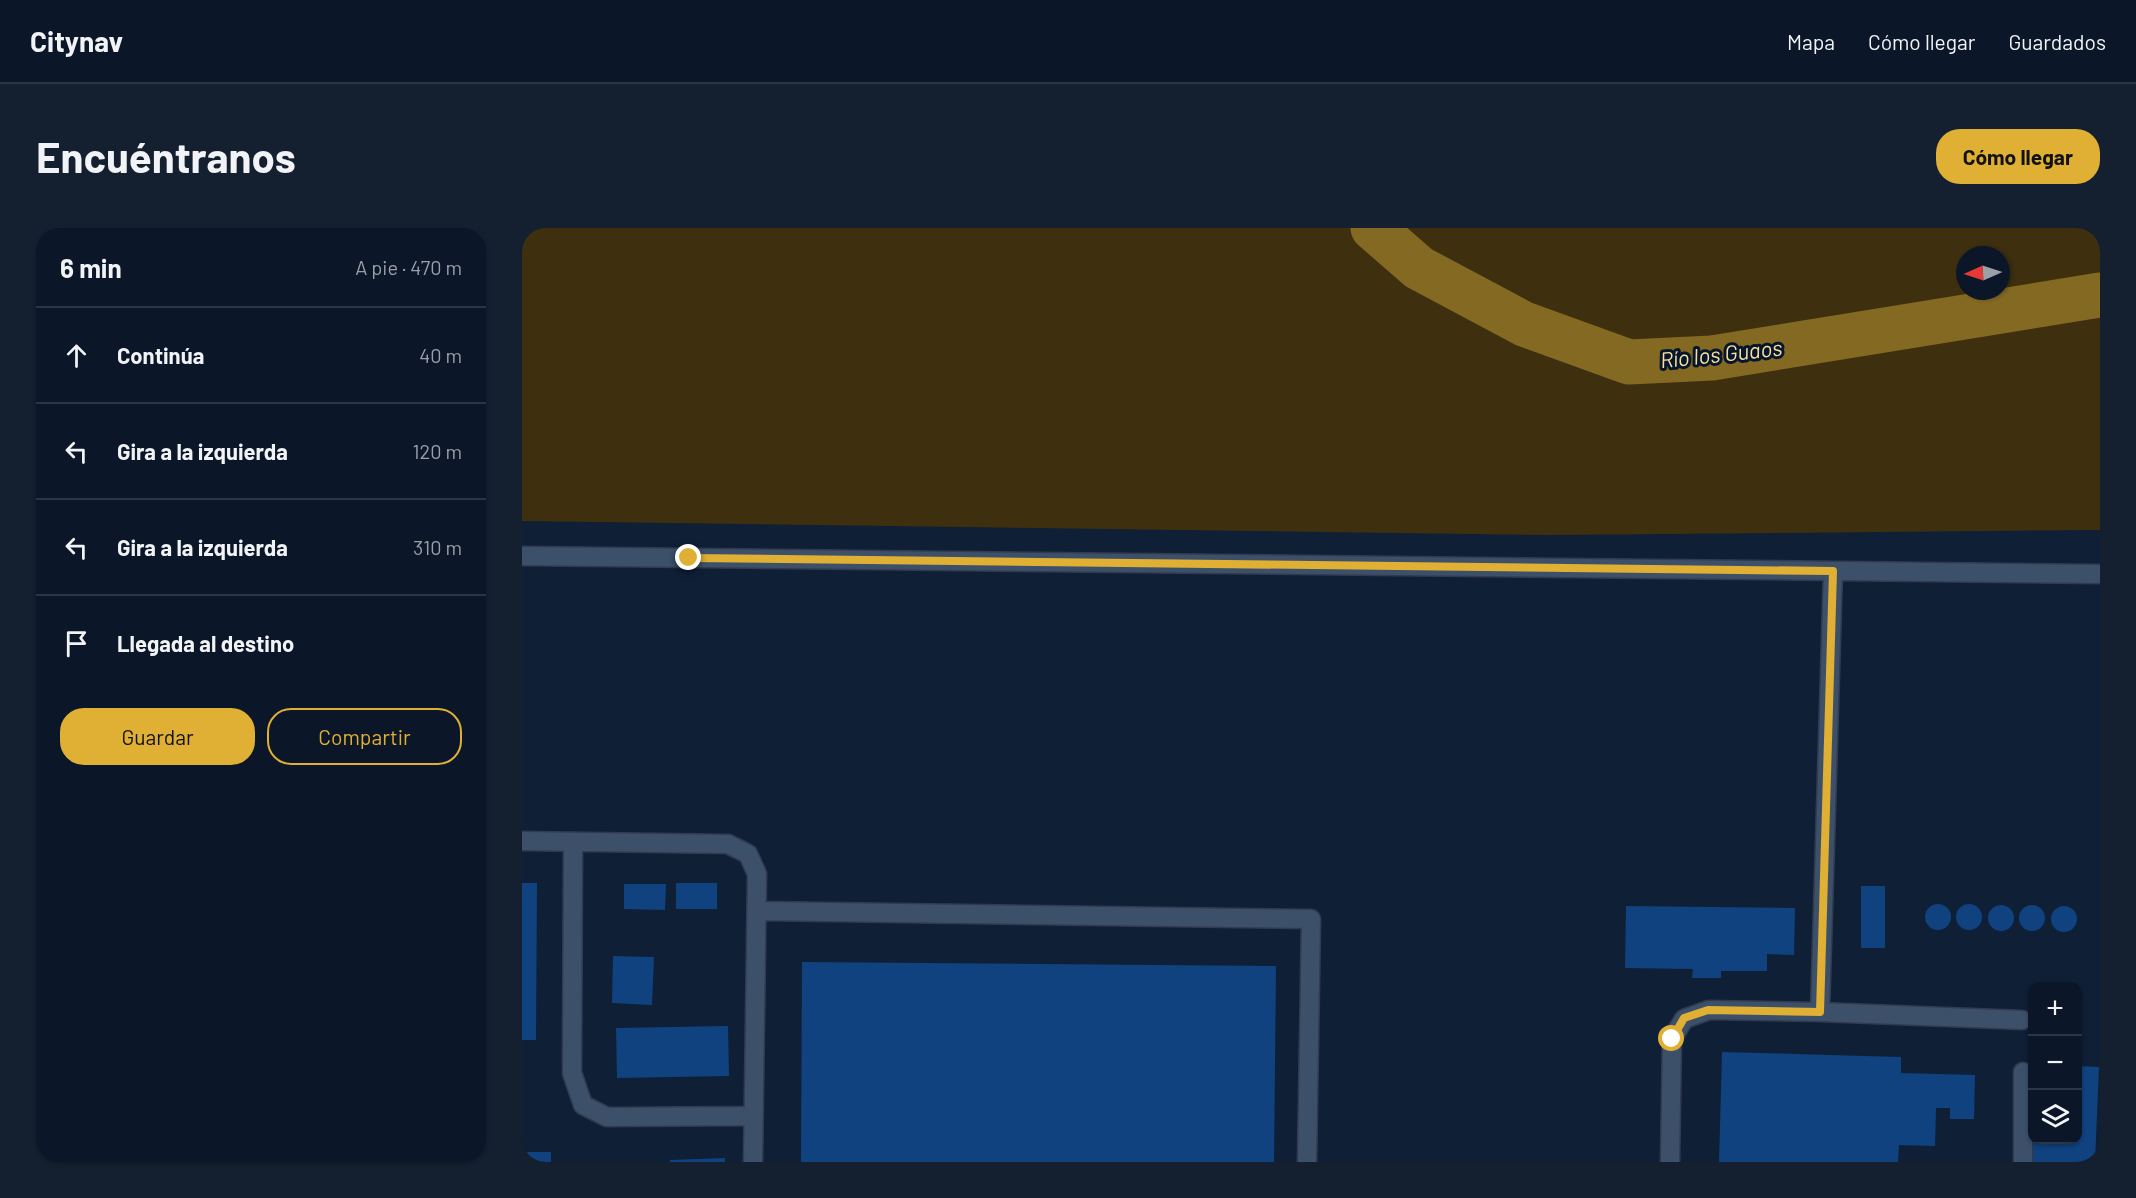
<!DOCTYPE html>
<html lang="es">
<meta charset="utf-8">
<style>
:root{--surface:#0b1728;--page:#142030;--text:#f1f3f6;--muted:#9a9fa8;--line:#2b3645;--accent:#dfb034}
body{margin:0;font-family:Barlow,sans-serif;background:var(--page);color:var(--text)}
.controls{position:absolute;right:18px;bottom:18px;display:grid;overflow:hidden;border-radius:12px;box-shadow:0 2px 4px #0004}
.controls button{width:54px;height:54px;display:grid;place-items:center;padding:0;border:0;border-bottom:2px solid var(--line);background:var(--surface);color:var(--text);font:30px sans-serif}
.compass{position:absolute;left:1434px;top:18px;width:54px;height:54px;border-radius:50%;background:var(--surface);box-shadow:0 2px 4px #0004;rotate:267deg}
.stop{position:absolute;width:18px;height:18px;margin:-14px;border:4px solid #dfb034;border-radius:50%;background:#fff}
.stop.end{background:#dfb034;border-color:#fff;box-shadow:0 2px 6px #0008}
.list{margin:0;padding:0;list-style:none}
h2{display:flex;justify-content:space-between;align-items:center;height:78px;margin:0;padding:0 24px;font-size:26px}
h2 small{font-size:20px;font-weight:400;color:var(--muted)}
.list li{display:grid;grid-template-columns:39px 1fr auto;gap:18px;align-items:center;box-sizing:border-box;height:96px;padding:0 24px;border-top:2px solid var(--line)}
.list b{display:block;font-size:22px;white-space:nowrap}
.list em{font-size:20px;font-style:normal;color:var(--muted)}
.actions{display:flex;gap:12px;padding:18px 24px}
.actions a{flex:1;padding:14px 0;border:2px solid var(--accent);border-radius:24px;text-align:center;font-size:21px;color:var(--accent)}
.actions .main{background:var(--accent);color:#111}
.icon{flex:none;width:33px;height:33px;fill:none;stroke:currentColor;stroke-width:2;stroke-linecap:round;stroke-linejoin:round}
.map{position:relative;flex:none;width:1578px;height:934px;overflow:hidden;border-radius:24px}
header{display:flex;align-items:center;gap:36px;box-sizing:border-box;height:84px;padding:0 30px;background:var(--surface);border-bottom:2px solid var(--line)}
header strong{font-size:28px}
nav{display:flex;gap:33px;margin-inline-start:auto;font-size:21px}
.intro{display:flex;align-items:center;justify-content:space-between;box-sizing:border-box;height:144px;padding:0 36px}
h1{margin:0;font-size:42px}
.button{padding:15px 27px;border-radius:24px;background:var(--accent);color:#111;font-size:21px;font-weight:700}
main{display:flex;gap:36px;padding:0 36px}
aside{flex:1;background:var(--surface);border-radius:24px;box-shadow:0 2px 4px #0004}
.map>svg:first-child{display:block}
.green{fill:#3e300f;fill-rule:evenodd}
.lines{fill:none;stroke-linecap:round;stroke-linejoin:round}
.river{stroke:#846923;stroke-width:45}
.building{fill:#10427f}
.minor-casing{stroke:#313a4e;stroke-width:21}
.minor{stroke:#3d506a;stroke-width:18}
.route{stroke:#dfb034;stroke-width:8}
.labels{text-anchor:middle;dominant-baseline:central;stroke-width:6;stroke-linejoin:round;paint-order:stroke}
.water-label{font-size:22px;font-style:italic;fill:#fcdf9e;stroke:#06162c}
</style>
<header>
<strong>Citynav</strong>
<nav><a>Mapa</a><a>Cómo llegar</a><a>Guardados</a></nav>
</header>
<div class="intro"><h1>Encuéntranos</h1><a class="button">Cómo llegar</a></div>
<main>
<aside>
<h2>6 min<small>A pie · 470 m</small></h2>
<ul class="list">
<li><svg class="icon" aria-label="ahead" viewBox="0 0 24 24"><path d="M12 20V5M6 11l6-6 6 6"/></svg><div><b>Continúa</b></div><em>40 m</em></li>
<li><svg class="icon" aria-label="left" viewBox="0 0 24 24"><path d="M17 20v-9H6M10 6l-5 5 5 5"/></svg><div><b>Gira a la izquierda</b></div><em>120 m</em></li>
<li><svg class="icon" aria-label="left" viewBox="0 0 24 24"><path d="M17 20v-9H6M10 6l-5 5 5 5"/></svg><div><b>Gira a la izquierda</b></div><em>310 m</em></li>
<li><svg class="icon" aria-label="arrive" viewBox="0 0 24 24"><path d="M6 21V4h12l-3 4 3 4H6"/></svg><div><b>Llegada al destino</b></div></li>
</ul>
<div class="actions"><a class="main">Guardar</a><a>Compartir</a></div>
</aside>
<div class="map">
<svg width="1578" height="934" viewBox="0 0 1578 934">
<rect width="100%" height="100%" fill="#0f1f36"/>
<path class="green" d="M0 0H1578V302L1028 307 0 293ZM1443 27H1479V63H1443Z"/>
<g class="lines">
<path class="river" d="M851 0 897 40 1002 96 1107 134 1190 130 1578 67"/>
</g>
<path class="building" d="M0 655H15L14 812H0Z
M154 655H195V681H154Z
M102 656H144L143 682 102 681Z
M1339 658H1363V720H1339Z
M1434 689a13 13 0 1 1 26 0a13 13 0 1 1-26 0Z
M1403 689a13 13 0 1 1 26 0a13 13 0 1 1-26 0Z
M1466 690a13 13 0 1 1 26 0a13 13 0 1 1-26 0Z
M1497 690a13 13 0 1 1 26 0a13 13 0 1 1-26 0Z
M1529 691a13 13 0 1 1 26 0a13 13 0 1 1-26 0Z
M1104 678 1273 680 1272 727 1245 726V743H1199V750H1170L1171 741 1103 740Z
M91 728 132 729 130 777 90 775Z
M280 734 754 738 752 934H279Z
M206 798 207 848 95 850 94 800Z
M1200 824 1379 829V845L1453 847 1452 891H1428V880H1414L1413 918 1377 917 1376 934H1197Z
M1556 838 1577 839 1573 934H1507L1509 905H1510V912H1556Z
M0 924H29V934H0Z
M203 930V934H148V932Z"/>
<g class="lines">
<g class="minor-casing">
<path id="minor" d="M0 328 1578 346
M0 613 206 616 226 626 235 646 231 934
M51 614 50 845 61 877 85 889 231 888
M235 683 789 691 785 934
M1298 784 1500 792
M1148 934 1150 811 1162 791 1187 782 1298 784 1311 343
M1501 934V844"/>
</g>
<use href="#minor" class="minor"/>
</g>
<g class="lines">
<path class="route" d="M167 330 1311 343 1298 784 1186 782 1162 790 1150 811"/>
</g>
<g class="labels">
<g class="water-label">
<text transform="translate(1199 125) rotate(-6)">Río los Guaos</text>
</g>
</g>
</svg>
<div class="controls">
<button>+</button>
<button>−</button>
<button><svg class="icon" aria-label="layers" viewBox="0 0 24 24"><path d="M12 4l9 5-9 5-9-5zM3 14l9 5 9-5"/></svg></button>
</div>
<svg class="compass" viewBox="-18 -18 36 36"><path d="M0-13l5 13h-10z" fill="#e53935"/><path d="M0 13l5-13h-10z" fill="#9a9fa8"/></svg>
<div class="stop" style="left:1150px;top:811px"></div>
<div class="stop end" style="left:167px;top:330px"></div>
</div>
</main>
